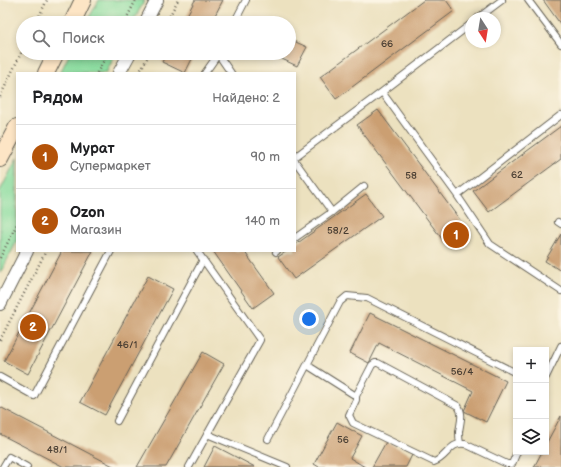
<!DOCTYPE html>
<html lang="ru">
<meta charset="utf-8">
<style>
:root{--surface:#fff;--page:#f6f6f6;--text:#202124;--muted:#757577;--line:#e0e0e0;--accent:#b45309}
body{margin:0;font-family:"Balsamiq Sans",sans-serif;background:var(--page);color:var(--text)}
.controls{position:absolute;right:12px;bottom:12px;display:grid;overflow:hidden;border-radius:0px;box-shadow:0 2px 6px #0003}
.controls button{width:36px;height:36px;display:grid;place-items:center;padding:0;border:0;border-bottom:1px solid var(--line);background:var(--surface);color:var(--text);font:20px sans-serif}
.compass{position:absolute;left:465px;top:12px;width:36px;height:36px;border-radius:50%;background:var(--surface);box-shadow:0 2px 6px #0003;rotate:168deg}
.you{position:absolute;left:309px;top:319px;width:14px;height:14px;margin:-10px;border:3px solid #fff;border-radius:50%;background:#1a73e8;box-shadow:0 0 0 6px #1a73e833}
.badge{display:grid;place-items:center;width:26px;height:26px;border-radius:50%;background:var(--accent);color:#fff;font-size:13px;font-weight:700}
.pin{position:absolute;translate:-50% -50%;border:2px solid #fff;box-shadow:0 1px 4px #0006}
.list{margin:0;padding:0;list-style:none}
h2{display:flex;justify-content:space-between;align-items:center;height:52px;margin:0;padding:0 16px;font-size:17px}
h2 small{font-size:13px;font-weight:400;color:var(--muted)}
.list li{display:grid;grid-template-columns:26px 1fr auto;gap:12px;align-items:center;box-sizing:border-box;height:64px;padding:0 16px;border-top:1px solid var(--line)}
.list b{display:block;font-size:15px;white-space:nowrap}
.list p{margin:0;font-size:13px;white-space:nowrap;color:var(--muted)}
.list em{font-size:13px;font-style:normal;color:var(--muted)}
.icon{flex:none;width:22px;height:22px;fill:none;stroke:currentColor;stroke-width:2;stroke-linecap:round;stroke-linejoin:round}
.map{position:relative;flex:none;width:561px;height:467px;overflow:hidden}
.search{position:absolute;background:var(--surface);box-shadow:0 2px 6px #0003;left:16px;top:16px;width:280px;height:44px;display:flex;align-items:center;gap:10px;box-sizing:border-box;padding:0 14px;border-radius:22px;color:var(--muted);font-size:15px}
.panel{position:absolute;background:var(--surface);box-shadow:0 2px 6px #0003;left:16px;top:72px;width:280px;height:180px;border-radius:0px}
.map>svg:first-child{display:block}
.green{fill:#88dc9e;stroke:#527c5d}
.building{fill:#cb9f72}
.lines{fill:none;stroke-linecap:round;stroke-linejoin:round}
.lane-casing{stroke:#656155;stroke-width:8}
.street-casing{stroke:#656155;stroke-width:14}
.secondary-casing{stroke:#656155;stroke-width:18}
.path{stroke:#656155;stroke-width:2.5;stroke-dasharray:1 3;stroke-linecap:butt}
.lane{stroke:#fff;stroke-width:6}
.street{stroke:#fff;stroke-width:12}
.secondary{stroke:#fde5c5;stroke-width:16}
.labels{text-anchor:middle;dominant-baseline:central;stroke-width:4;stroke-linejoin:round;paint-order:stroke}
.number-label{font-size:10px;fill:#483d32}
</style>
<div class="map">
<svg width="561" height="467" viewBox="0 0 561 467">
<rect width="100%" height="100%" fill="#fcf5e5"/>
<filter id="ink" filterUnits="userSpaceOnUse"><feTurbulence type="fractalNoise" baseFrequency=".025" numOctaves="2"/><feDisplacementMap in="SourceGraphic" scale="8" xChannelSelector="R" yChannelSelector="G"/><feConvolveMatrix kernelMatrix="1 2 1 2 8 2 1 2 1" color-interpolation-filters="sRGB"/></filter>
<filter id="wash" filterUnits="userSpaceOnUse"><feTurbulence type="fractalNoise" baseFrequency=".012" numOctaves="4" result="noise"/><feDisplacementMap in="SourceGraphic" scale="16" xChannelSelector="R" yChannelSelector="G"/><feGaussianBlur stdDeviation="0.9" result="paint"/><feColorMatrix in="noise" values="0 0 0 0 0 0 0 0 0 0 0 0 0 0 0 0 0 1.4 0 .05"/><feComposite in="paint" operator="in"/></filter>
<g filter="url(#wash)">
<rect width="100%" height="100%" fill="#ece1bf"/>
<path class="green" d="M99 0H145L132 23H86Z
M70 53H116L106 73H60Z
M17 158V241L0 274V191Z"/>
<g id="blocks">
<path class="building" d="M195 0H223L211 23H183Z
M424 0H446L454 11 336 99 320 77Z
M543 0H561V25Z
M289 39 307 47 297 66 269 53H289Z
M167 53H195L185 73 162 62Z
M378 110 466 228 445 243 357 125Z
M561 126V159L489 212 473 191Z
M366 194 382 216 294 279 278 257 287 251H295V245Z
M561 234V271L545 261Z
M62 251H93L28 374 4 361Z
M213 251H244L274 293 253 308Z
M148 276 173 289 105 415 80 402Z
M370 313 506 381 486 422 464 411 473 391 379 343 369 363 350 353Z
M203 352 224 364 166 467H137Z
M0 407 115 467H64L0 434Z
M561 416V467H534L542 452H546V444Z
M337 422 362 436 350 458 365 467H319L314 464Z
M386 442 412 455 406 467H372Z
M215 446 255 467H204Z"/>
</g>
</g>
<g filter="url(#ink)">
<use href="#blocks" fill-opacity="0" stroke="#656155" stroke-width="1"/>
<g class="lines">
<g class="lane-casing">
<path id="lane" d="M528 0 561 44
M478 18 502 0
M234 23 246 0
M471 24 382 92 457 195 561 115
M218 54 231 73
M205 73 219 53
M295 157 382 92
M295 161 332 212
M457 195 490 244 561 291
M558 222 561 224
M295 238 332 212 364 186
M276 252 277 251
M307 365 356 396V400L349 415 353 423 434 462C447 458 450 441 465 444L507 464H512L517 452
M0 377 34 396 111 251
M546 377 561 346
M356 396 372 365 375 363H378L458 406C464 414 460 423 459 432 459 436 459 439 460 443
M117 421 203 260
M207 434 287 467
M268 439 340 302 347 296 367 298 516 373
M3 467 9 457 27 467
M189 467 260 340 197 251"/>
</g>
<g class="street-casing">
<path id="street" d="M145 23 157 0
M119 73 130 53
M0 304 27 251"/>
</g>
<g class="secondary-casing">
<path id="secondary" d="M72 23 83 0
M46 73 56 53
M0 159 17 127"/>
</g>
<path class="path" d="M36 23 47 0
M124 23 136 0
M166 23 178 0
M97 73 108 53
M139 73 150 53
M0 97 23 49
M0 258 17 224
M0 340 46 251"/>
<use href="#lane" class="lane"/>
<use href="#street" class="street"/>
<use href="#secondary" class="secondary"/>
</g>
</g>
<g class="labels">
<g class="number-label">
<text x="387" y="44">66</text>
<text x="517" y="175">62</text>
<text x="411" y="176">58</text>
<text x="338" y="231">58/2</text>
<text x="127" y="345">46/1</text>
<text x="462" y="372">56/4</text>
<text x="343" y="440">56</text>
<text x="57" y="450">48/1</text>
</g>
</g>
</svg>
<div class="controls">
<button>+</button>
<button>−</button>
<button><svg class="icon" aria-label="layers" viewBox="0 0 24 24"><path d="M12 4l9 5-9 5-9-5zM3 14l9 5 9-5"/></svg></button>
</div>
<svg class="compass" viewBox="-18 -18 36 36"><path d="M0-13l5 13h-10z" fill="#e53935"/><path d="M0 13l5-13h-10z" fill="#757577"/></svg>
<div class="you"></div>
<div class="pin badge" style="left:456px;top:235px">1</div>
<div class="pin badge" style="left:33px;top:327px">2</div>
<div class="search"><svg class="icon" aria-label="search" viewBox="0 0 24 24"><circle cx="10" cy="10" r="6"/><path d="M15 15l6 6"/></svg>Поиск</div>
<section class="panel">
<h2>Рядом<small>Найдено: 2</small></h2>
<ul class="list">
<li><span class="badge">1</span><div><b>Мурат</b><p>Супермаркет</p></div><em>90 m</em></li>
<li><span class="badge">2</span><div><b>Ozon</b><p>Магазин</p></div><em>140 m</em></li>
</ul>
</section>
</div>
